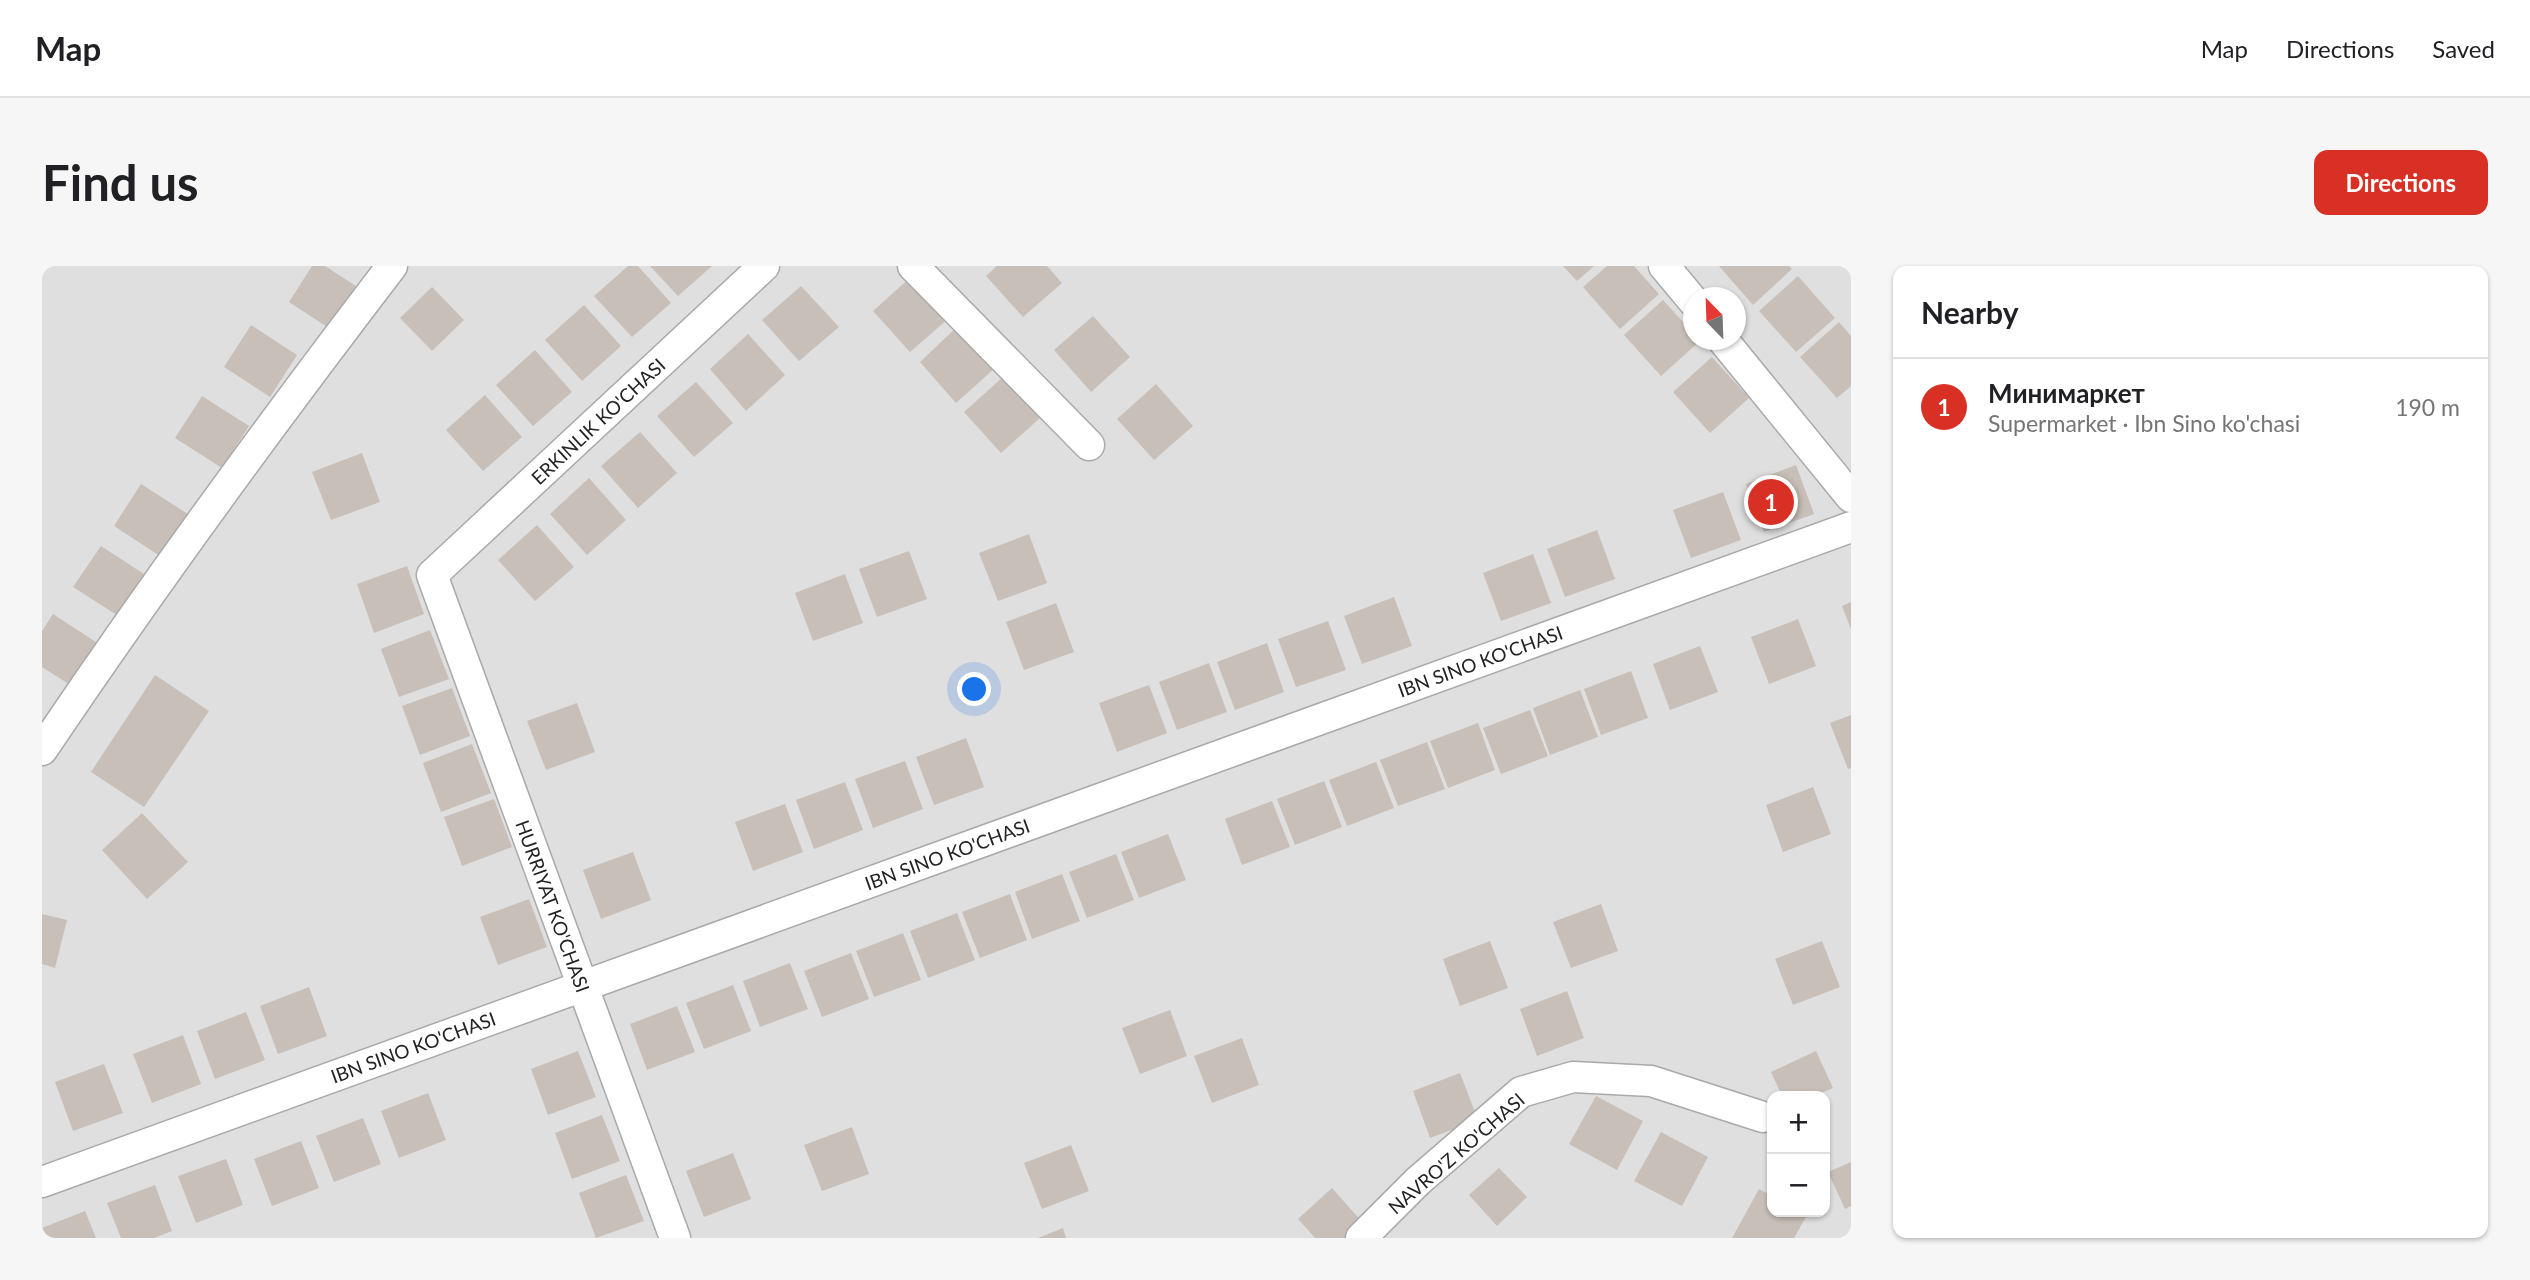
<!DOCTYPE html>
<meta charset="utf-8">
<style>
:root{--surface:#fff;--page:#f6f6f6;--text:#202124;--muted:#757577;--line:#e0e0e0;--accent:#d93025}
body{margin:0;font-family:Lato,sans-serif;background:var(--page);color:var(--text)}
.controls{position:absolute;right:21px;bottom:21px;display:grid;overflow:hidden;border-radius:14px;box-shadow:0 2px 5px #0004}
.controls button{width:63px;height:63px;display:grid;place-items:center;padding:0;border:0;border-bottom:2px solid var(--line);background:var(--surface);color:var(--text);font:35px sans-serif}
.compass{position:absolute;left:1641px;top:21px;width:63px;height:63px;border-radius:50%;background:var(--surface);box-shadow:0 2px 5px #0004;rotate:337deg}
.you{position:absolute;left:933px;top:424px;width:24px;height:24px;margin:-18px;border:5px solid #fff;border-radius:50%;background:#1a73e8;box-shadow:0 0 0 10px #1a73e833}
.badge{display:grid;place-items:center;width:46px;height:46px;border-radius:50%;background:var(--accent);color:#fff;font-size:23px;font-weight:700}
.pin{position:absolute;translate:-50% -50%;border:4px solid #fff;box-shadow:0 2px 7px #0006}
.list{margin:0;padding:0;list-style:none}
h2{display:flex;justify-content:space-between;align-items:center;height:91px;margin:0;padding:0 28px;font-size:30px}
h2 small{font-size:23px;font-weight:400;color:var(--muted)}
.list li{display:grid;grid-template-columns:46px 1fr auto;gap:21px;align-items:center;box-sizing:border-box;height:98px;padding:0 28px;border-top:2px solid var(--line)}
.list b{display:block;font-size:26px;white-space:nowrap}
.list p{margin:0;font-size:23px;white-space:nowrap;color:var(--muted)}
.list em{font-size:23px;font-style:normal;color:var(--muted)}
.map{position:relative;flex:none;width:1809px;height:972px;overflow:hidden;border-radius:14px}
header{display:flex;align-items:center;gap:42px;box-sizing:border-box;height:98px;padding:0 35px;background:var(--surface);border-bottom:2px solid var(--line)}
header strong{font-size:33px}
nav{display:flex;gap:38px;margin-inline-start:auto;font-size:24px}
.intro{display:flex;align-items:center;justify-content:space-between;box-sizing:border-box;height:168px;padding:0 42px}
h1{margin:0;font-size:49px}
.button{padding:18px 32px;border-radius:14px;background:var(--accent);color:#fff;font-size:24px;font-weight:700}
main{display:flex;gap:42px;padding:0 42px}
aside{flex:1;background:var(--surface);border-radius:14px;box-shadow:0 2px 5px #0004}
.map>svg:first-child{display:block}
.residential{fill:#e0dfdf;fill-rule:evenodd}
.building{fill:#c7bfb8}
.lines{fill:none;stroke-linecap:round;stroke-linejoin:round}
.minor-casing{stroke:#a9a9a9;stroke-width:33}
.minor{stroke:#fff;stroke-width:30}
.labels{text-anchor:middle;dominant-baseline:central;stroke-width:7;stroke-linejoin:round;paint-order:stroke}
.street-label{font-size:19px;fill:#222;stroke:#fff}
</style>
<header>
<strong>Map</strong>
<nav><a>Map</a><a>Directions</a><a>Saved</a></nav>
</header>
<div class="intro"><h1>Find us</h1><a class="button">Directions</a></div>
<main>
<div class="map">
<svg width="1809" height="972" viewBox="0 0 1809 972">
<rect width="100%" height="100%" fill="#f2efe9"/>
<path class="residential" d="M0 0H1809V972H0ZM1652 32H1694V74H1652ZM1730 830H1783V946H1730Z"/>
<path class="building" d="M270 0H283L320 24 293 66 247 36Z
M586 0H596L629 37 590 71 552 30Z
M608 0H670L636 30Z
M955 0H1005L1020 17 981 51 944 10Z
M1521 0H1552L1535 15Z
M1565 0H1592L1617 28 1578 63 1541 21Z
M1677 0H1747L1750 3 1711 39Z
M870 10 907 52 868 86 831 45Z
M1756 10 1793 52 1754 86 1717 45Z
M759 20 797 61 757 95 720 54Z
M390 21 422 54 390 85 358 52Z
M1621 34 1652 68V74L1658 75 1619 110 1582 69Z
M542 39 579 80 540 115 503 74Z
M1051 50 1088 91 1049 126 1012 84Z
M1797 56 1809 70V120L1795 132 1758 91Z
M209 59 255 89 228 131 182 101Z
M916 60 953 102 914 137 878 96Z
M706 68 743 109 704 145 668 103Z
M493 84 530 126 491 160 454 119Z
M1670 91 1707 132 1668 167 1631 126Z
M961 111 998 152 959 187 922 146Z
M654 116 691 157 652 191 615 150Z
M1114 118 1151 160 1112 194 1075 153Z
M443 129 480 171 441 205 404 164Z
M160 130 207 160 180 202 133 172Z
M598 166 635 207 596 242 559 200Z
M320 187 338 236 289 254 270 206Z
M1754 199 1772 248 1722 266 1704 218Z
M547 212 584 254 545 289 508 248Z
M99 218 146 248 118 290 72 260Z
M1681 226 1699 274 1649 292 1631 244Z
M495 259 532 301 493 335 456 294Z
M1555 264 1573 313 1523 331 1505 283Z
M987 268 1005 317 956 335 937 287Z
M59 280 105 310 78 351 31 321Z
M867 285 885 333 835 351 817 303Z
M1491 288 1509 337 1459 355 1441 307Z
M365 300 382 348 332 367 315 318Z
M803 308 821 357 771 375 753 327Z
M1352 331 1370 380 1320 398 1302 350Z
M1809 336V363L1800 340Z
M1014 337 1032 386 982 404 964 356Z
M11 348 57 378 30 420 0 401V365Z
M1756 353 1774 400 1727 418 1709 371Z
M1286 355 1304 404 1254 421 1236 373Z
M388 364 407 413 357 431 339 383Z
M1225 377 1242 426 1193 444 1175 396Z
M1658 380 1676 426 1628 444 1611 398Z
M1167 397 1185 446 1135 464 1117 416Z
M1589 405 1606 452 1559 469 1542 423Z
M113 409 167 445 102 541 49 506Z
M1107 419 1125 467 1075 486 1057 437Z
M410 422 428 470 378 489 360 440Z
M1538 424 1556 471 1508 489 1491 442Z
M535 437 553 486 504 504 485 455Z
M1488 444 1506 490 1459 508 1441 462Z
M1809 449V502L1806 503 1788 457Z
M1436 457 1453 504 1406 522 1388 475Z
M924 472 942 521 892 539 874 491Z
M1385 476 1403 523 1356 540 1338 494Z
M430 478 449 527 399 546 381 497Z
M863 495 881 543 831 562 813 513Z
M1334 496 1352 542 1305 560 1287 514Z
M1282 515 1300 561 1253 579 1235 533Z
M803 516 821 564 772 583 754 534Z
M1771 521 1789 568 1741 586 1724 539Z
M452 533 470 581 420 600 402 551Z
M1230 535 1248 581 1200 599 1183 553Z
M743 538 761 586 711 605 693 556Z
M100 547 146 596 105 633 60 584Z
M1126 568 1144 614 1097 632 1079 586Z
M591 586 609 634 559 653 541 604Z
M1074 588 1092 634 1045 652 1027 606Z
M1020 608 1038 655 990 673 973 626Z
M968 628 985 674 938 692 920 646Z
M487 633 505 681 456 699 438 651Z
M1559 638 1576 685 1529 702 1511 656Z
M915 647 933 694 886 712 868 665Z
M0 648 25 654 13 702 0 698Z
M861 667 879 714 832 731 814 685Z
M1448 675 1466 722 1418 740 1401 693Z
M1780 675 1798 721 1751 739 1733 693Z
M809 687 827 733 780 751 762 705Z
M748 697 766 743 718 761 701 715Z
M691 719 709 765 662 783 644 737Z
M267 721 285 770 236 788 218 740Z
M1525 725 1542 772 1495 790 1478 743Z
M635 740 653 786 605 804 588 758Z
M1128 744 1145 790 1098 808 1080 762Z
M204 746 223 794 173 813 155 765Z
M141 769 159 818 110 837 91 788Z
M1200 772 1217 819 1170 837 1152 790Z
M536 785 554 831 506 849 489 803Z
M1774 785 1791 822 1772 830H1740L1729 806Z
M62 798 81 847 31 865 13 816Z
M1418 807 1436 854 1388 872 1371 825Z
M386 827 404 874 357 892 339 845Z
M1554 830 1601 855 1575 904 1527 878Z
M560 849 578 895 530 913 513 867Z
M321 852 339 898 292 916 274 870Z
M810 861 827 908 780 925 762 879Z
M1619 866 1666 891 1640 940 1592 915Z
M259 875 277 922 230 940 212 893Z
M1029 879 1047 925 1000 943 982 897Z
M691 887 709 933 662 951 644 905Z
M184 893 201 939 154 957 136 910Z
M1809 896V940L1803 943 1786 906Z
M1457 902 1485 931 1455 960 1427 929Z
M584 909 602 955 554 972 537 927Z
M113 919 130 965 112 972H79L65 937Z
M1290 922 1321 957 1305 972H1273L1256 953Z
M1717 923 1730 930V946H1759L1765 949 1752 972H1690Z
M43 945 54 972H0V962Z
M1021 962 1024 972H996Z"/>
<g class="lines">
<g class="minor-casing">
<path id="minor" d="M871 0 1047 179
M1622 0 1652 36
M1681 74 1809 231
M0 484C111 319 229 158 350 0
M0 916 1809 261
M633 972 390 309 722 0
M1319 972 1376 915 1479 826 1531 811 1609 815 1721 851"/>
</g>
<use href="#minor" class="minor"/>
</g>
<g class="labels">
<g class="street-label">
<text transform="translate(556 155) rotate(-43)">ERKINLIK KO'CHASI</text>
<text transform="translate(1438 395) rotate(-20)">IBN SINO KO'CHASI</text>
<text transform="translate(905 588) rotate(-20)">IBN SINO KO'CHASI</text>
<text transform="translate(511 640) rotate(70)">HURRIYAT KO'CHASI</text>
<text transform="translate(371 781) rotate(-20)">IBN SINO KO'CHASI</text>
<text transform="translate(1414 887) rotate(-41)">NAVRO'Z KO'CHASI</text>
</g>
</g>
</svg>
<div class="controls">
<button>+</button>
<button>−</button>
</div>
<svg class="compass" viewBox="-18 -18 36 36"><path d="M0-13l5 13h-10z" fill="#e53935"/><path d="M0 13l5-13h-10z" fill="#757577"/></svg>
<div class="you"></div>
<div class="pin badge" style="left:1729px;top:236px">1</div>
</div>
<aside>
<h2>Nearby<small></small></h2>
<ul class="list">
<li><span class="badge">1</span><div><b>Минимаркет</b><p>Supermarket · Ibn Sino ko'chasi</p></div><em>190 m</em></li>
</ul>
</aside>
</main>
